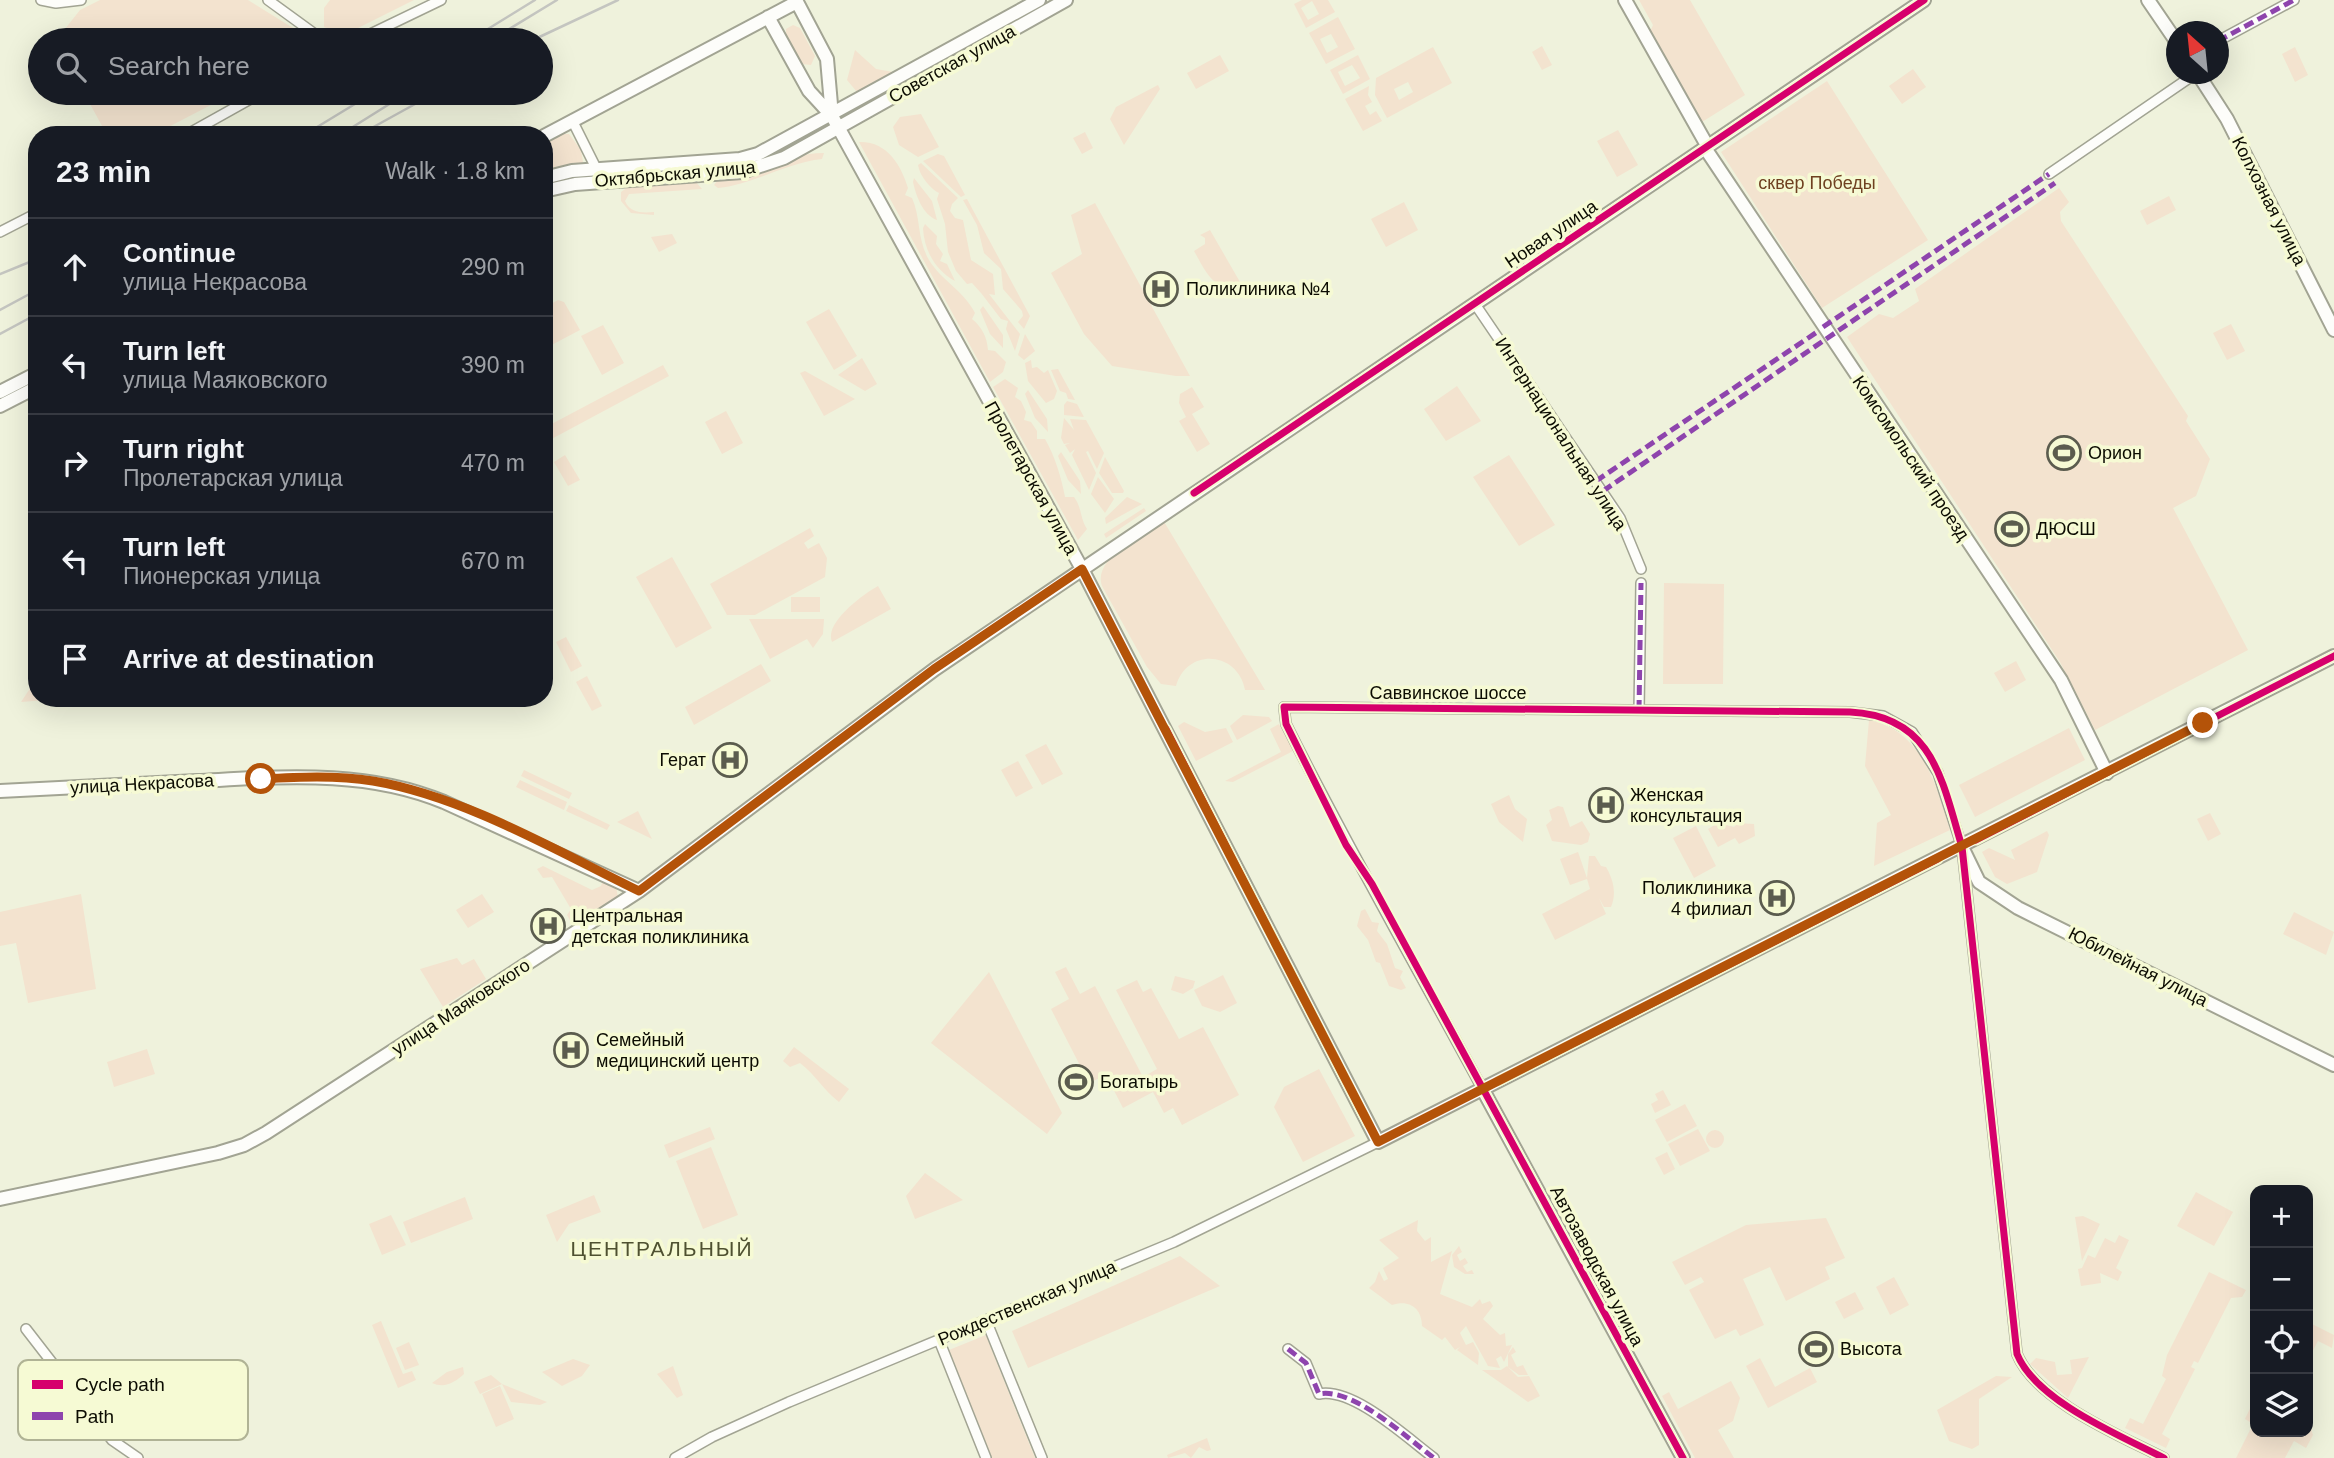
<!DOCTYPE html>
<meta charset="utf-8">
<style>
:root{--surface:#171b24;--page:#242831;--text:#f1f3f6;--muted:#9ea1a6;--line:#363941}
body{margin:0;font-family:Arial,sans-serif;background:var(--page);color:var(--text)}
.controls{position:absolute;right:21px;bottom:21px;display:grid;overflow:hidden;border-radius:14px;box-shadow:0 7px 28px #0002}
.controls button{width:63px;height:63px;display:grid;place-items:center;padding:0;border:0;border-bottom:2px solid var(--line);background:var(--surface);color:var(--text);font:35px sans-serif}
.compass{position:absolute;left:2166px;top:21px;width:63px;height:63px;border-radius:50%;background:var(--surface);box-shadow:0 7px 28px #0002;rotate:333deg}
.stop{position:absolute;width:21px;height:21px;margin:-16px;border:5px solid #b45309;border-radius:50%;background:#fff}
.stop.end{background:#b45309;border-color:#fff;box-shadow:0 2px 7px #0008}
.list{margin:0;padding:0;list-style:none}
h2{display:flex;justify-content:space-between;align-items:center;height:91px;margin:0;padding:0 28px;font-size:30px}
h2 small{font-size:23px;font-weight:400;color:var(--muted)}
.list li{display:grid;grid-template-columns:46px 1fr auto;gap:21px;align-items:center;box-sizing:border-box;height:98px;padding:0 28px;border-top:2px solid var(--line)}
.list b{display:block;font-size:26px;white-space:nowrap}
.list p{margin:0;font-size:23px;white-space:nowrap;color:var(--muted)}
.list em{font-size:23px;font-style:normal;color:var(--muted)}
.icon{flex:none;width:38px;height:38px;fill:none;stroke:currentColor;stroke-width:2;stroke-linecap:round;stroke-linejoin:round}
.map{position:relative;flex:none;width:2334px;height:1458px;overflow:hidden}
.search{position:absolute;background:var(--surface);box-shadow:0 7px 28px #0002;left:28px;top:28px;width:525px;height:77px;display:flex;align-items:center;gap:18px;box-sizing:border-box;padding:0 24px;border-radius:38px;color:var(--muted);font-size:26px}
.panel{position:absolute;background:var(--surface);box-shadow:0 7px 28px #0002;left:28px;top:126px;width:525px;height:581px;border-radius:28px}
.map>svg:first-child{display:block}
.green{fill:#f3e3cf;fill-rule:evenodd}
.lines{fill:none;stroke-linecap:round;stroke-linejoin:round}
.street-casing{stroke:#a2a493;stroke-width:12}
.secondary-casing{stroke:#a2a493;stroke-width:16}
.street{stroke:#fdfdfa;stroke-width:9}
.secondary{stroke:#fdfdfa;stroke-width:12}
.rail{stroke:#c4c5c0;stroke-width:2.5}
.quiet{stroke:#8e44ad;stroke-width:5;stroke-dasharray:10 5;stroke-linecap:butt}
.cycleway-casing{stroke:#f6fad4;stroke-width:11}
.cycleway{stroke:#d6006c;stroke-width:7}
.route{stroke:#b45309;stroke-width:9}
.labels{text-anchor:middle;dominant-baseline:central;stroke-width:7;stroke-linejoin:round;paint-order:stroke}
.street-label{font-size:18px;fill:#0c0c02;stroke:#f6fad4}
.park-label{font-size:18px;fill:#6f4121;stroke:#f6fad4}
.poi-label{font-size:18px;fill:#0c0c02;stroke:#f6fad4;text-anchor:start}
.quarter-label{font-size:21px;letter-spacing:2px;fill:#4f5131;stroke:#f6fad4}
.key{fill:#f6fad4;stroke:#b0b395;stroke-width:2}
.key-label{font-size:19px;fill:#0c0c02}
</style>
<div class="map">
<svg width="2334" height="1458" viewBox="0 0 2334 1458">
<rect width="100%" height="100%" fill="#eff2dc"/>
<path class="green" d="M100 0H248L293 28 302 40H63L61 34 80 10Z
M330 0H414L344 35 324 27V8Z
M1302 0H1328L1335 12 1306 28 1294 4ZM1312 1 1319 14 1308 20 1301 8Z
M1639 0H1690L1745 95 1702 122 1650 32 1653 25Z
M1338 17 1355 49 1326 64 1309 33ZM1331 34 1338 47 1327 53 1320 39Z
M793 25 800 28 815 56 811 65 802 64 786 36V29Z
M1542 46 1552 65 1542 70 1532 52Z
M1433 47 1452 83 1387 118 1375 95 1376 78ZM1408 82 1413 92 1399 100 1394 89Z
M2295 47 2308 75 2295 82 2282 54Z
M855 50 876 69 899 73 857 92 847 80Z
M1220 55 1229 71 1196 89 1187 73Z
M1358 55 1370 79 1343 94 1330 70ZM1352 65 1360 78 1345 86 1338 72Z
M1913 69 1926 87 1902 104 1889 86Z
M1827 81 1928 240 1822 308 1721 152Z
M1158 85 1160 89 1124 145 1110 119 1116 107Z
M1369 86 1368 95 1372 102 1365 106 1370 115 1376 111 1382 121 1363 131 1345 99Z
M84 93H234L153 135H107Z
M921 114 939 147 918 157 899 145 893 127 900 117Z
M1618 130 1638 165 1617 177 1597 141Z
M1085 132 1093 148 1082 154 1073 138Z
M562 134H569L581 150 583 162 579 166 544 175V143Z
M859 142C887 141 901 165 908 188L905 195 912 198C921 218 917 240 929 260 941 280 964 291 975 313L972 319C982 327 987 337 988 350L995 351 1006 362 1003 372 990 382Z
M824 153 822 159C785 163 755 184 718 188L714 185 718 180C755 176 787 153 824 153Z
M938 154 944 156 965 195 961 197 923 161Z
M921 163 958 198 952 204 950 211 955 218 963 220 971 260 993 274 995 295 989 294 1020 334 1015 351 1006 329 1008 321 1001 319 981 293 972 283 967 284 956 271 948 252 945 224 937 199 939 193C931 189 920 177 918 165Z
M914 178 932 201 937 220C923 215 916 196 913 182Z
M696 182 702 189 629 194 625 201C630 213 642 213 654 212V215L631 213 621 201V192L631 185Z
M2059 188 2069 202 2060 212 2061 221 2188 416 2186 421 2210 459 2196 496 2173 508 2248 650 2095 730 2060 662 1847 337 1879 314 1893 318 1919 301 1915 289Z
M2169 196 2176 210 2147 225 2140 211Z
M967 199 1030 316 1024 329 1018 322 1023 316 1022 311 1003 289 1001 269 984 253 977 225 963 200Z
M1404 202 1418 230 1386 247 1371 219Z
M1095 203 1190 376H1176L1112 366 1084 334 1051 273 1082 254 1071 215Z
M925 224 937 236 936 244 943 254 940 261 947 264 955 281C935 270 924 250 923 228Z
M1210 230 1240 282C1215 296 1205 270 1194 251L1205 244V238L1200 235Z
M672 234 677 243 659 252 651 237Z
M558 300 564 302 580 330 544 349V308Z
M983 306 1003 335V348L990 334 980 310Z
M829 309 857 356 834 370 806 322Z
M2231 324 2245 351 2227 360 2213 333Z
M603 325 624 363 602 375 581 336Z
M1025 334 1035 351 1024 360 1018 355Z
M862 358 877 384 865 391 838 375Z
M1031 360 1032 368 1037 367 1044 373 1048 370 1057 391 1054 399 1046 403 1028 381 1025 363Z
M663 365 669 376 546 442 544 428Z
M1058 369 1075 400 1068 399 1066 393 1060 391 1051 370Z
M805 371 855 399 824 416 800 373Z
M1005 379 1018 388 1015 397 1021 401 1026 412 1024 420 1031 422 1037 431V439H1045C1055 456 1062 480 1065 497H1074C1082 508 1080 518 1087 529L1078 540 993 387Z
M1457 386 1481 421 1446 441 1424 409Z
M1192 387 1204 407 1192 414 1210 444 1197 452 1179 421 1186 417 1179 403 1180 394Z
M1028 390 1047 419 1048 432 1035 418 1025 394Z
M1067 401 1077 404 1084 417 1064 415V405Z
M726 411 743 443 722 454 705 422Z
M1064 418 1074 430 1070 419 1086 420 1104 453 1097 469 1088 451 1086 452 1096 473 1089 490 1072 455 1075 449 1070 453 1065 445 1070 443 1064 444 1061 438Z
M1061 452 1080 481 1081 494 1068 480 1058 456Z
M565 455 580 480 568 486 554 462Z
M1509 455 1555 525 1519 546 1473 477Z
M1105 457 1124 491 1123 493H1112L1099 473Z
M1098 477 1114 499 1105 513 1091 494Z
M1127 497 1142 504 1106 524 1105 518Z
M1144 508 1146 511 1106 538 1104 534Z
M1163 520 1265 690H1245C1238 651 1187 647 1176 686L1161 684 1147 667 1102 586C1092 559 1143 534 1163 520Z
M810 528 814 536 804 543 808 549 819 543 827 558 825 577 755 615H727L710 584Z
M672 557 712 628 676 648 636 577Z
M1664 583 1724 584 1723 684H1663Z
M878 586 891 609 832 642C824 623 862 595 878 586Z
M791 597H820V612H791Z
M749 619H824L823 634 813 648 807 639 770 659Z
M566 637 582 666 571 672 556 642Z
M2016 661 2026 680 2005 692 1994 673Z
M761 664 771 681 694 725 685 707Z
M587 676 602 706 592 711 576 682Z
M37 678V698H69L21 702Z
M1243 715 1269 717 1272 721 1237 740 1230 726Z
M1869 720C1922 731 1936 784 1950 830L1874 866 1877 823 1891 815 1865 766Z
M1184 722 1205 732 1226 728 1233 742 1196 761 1178 726Z
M1279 724 1293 751 1233 782 1225 781 1281 752 1270 729Z
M2069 728 2085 760 1975 817 1959 785Z
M1046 744 1063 774 1042 785 1025 755Z
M1018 761 1033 788 1016 797 1001 770Z
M524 770 572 793 569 799 521 776Z
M520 780 567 802 564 810 516 787Z
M1509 795 1515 809 1527 819 1523 842 1499 822 1491 804Z
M569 805 610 825 607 830 566 811Z
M1558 806 1563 807 1570 827 1582 821 1590 834 1588 842 1581 845 1552 841 1546 825 1552 820 1549 810Z
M638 811 652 839 617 822Z
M2210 813 2221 834 2208 841 2197 819Z
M1718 823 1734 827 1738 823 1754 824 1755 836 1739 844 1735 838 1718 847 1708 829Z
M1696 826 1716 866 1694 878 1673 838Z
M2047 831 2049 835 2037 872 2007 884 1995 877 1982 852 1989 848 2015 860 2011 850Z
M1578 852 1587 878 1589 856H1595L1601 866 1606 867C1613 879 1617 893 1611 907H1604L1599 898 1606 914 1555 940 1542 914 1590 889 1587 879 1570 885 1560 859Z
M543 866 592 890 601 886 603 880 616 887 618 897 572 924 567 915 571 909 552 877 543 878 537 869Z
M81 894 96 989 28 1003 16 943 0 946V912Z
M482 894 494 912 468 928 456 910Z
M1365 909 1372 922 1379 923 1377 931 1387 944 1395 968 1403 971 1400 977 1406 988 1401 990 1389 986 1380 963 1376 962 1368 940 1357 926 1361 911Z
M2294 912 2334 932 2326 955 2283 934Z
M457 958 462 965 474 959 486 979 443 1007 420 969Z
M1066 967 1080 994 1095 986 1143 1077 1157 1069 1116 990 1137 980 1143 992 1151 988 1179 1039 1203 1027 1239 1095 1182 1125 1173 1108 1164 1113 1153 1092 1123 1108 1106 1075 1089 1083 1051 1009 1069 999 1055 972Z
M989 972 1062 1113 1047 1134 931 1043Z
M1223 975 1237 1003 1220 1012 1202 1006 1194 990Z
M1175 976 1195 981 1193 988 1183 994 1171 990Z
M794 1047 849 1089 839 1102C823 1090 816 1075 800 1063L790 1067 783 1061Z
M147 1049 155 1074 114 1087 107 1062Z
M1319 1069 1355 1136 1303 1162 1274 1107 1284 1087Z
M1663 1090 1671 1105 1655 1113 1651 1104 1658 1100 1655 1094Z
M1685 1104 1697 1126 1667 1142 1655 1120Z
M710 1127 715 1139 669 1158 664 1145Z
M1698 1129 1710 1151 1680 1166 1668 1144Z
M1706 1139a9 9 0 1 1 18 0a9 9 0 1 1-18 0Z
M711 1147 738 1215 703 1229 676 1161Z
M1667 1152 1675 1169 1664 1175 1655 1158Z
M925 1173 963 1200 915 1219 906 1196Z
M2196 1192 2233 1212 2214 1246 2177 1226Z
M594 1195 601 1212 569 1224 557 1242 546 1215Z
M465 1197 473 1219 411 1243 403 1222Z
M391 1215 406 1245 382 1255 369 1224Z
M2083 1216 2100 1224 2082 1261 2075 1217Z
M1826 1218 1845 1258 1825 1267 1830 1279 1786 1301 1770 1267 1743 1279 1764 1325 1740 1336 1736 1329 1715 1339 1689 1290 1704 1282 1701 1277 1685 1285 1672 1262 1746 1225Z
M1418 1220 1417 1231 1425 1241 1431 1237V1262L1452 1251 1440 1294 1472 1307 1480 1299 1482 1304 1490 1301 1493 1306 1483 1319 1500 1335 1505 1333 1506 1346 1512 1345 1504 1362 1501 1356 1496 1359 1500 1368 1488 1366 1466 1326 1460 1333 1466 1345 1473 1342 1479 1353 1478 1365 1457 1350 1460 1347 1455 1350 1445 1337 1442 1340 1422 1326C1422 1308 1409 1299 1392 1305L1369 1288 1375 1282 1379 1271 1384 1281 1388 1279 1383 1268 1399 1258 1379 1240Z
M2119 1235 2129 1240 2116 1268 2122 1272 2118 1281 2100 1273 2101 1283 2081 1286 2078 1269 2082 1268 2088 1255 2095 1258 2105 1238 2115 1243Z
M1459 1246 1462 1252 1457 1255 1460 1261 1465 1258 1468 1263 1463 1266 1467 1272 1472 1270 1474 1274H1465L1454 1267 1452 1255Z
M1180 1256 1220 1286 1028 1368 1012 1331Z
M2209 1272 2246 1290 2242 1297 2231 1298 2198 1363 2194 1361 2191 1367 2195 1369 2162 1434 2170 1439 2166 1448 2125 1428 2130 1418 2143 1424 2166 1379 2162 1376 2167 1355Z
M1894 1277 1909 1305 1890 1315 1876 1287Z
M1855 1292 1864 1309 1844 1319 1835 1302Z
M381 1321 403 1374 412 1371 416 1380 398 1388 372 1325Z
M2308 1322 2334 1335 2332 1348 2318 1341 2308 1360Z
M986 1335 989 1343 1035 1458H992L949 1350Z
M409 1342 419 1365 405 1370 396 1348Z
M1513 1347 1516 1352 1511 1355 1517 1367 1523 1365 1528 1375H1519L1508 1367V1354Z
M2089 1357 2068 1398 2030 1364 2036 1358 2055 1362 2057 1375 2072 1374 2070 1360Z
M1760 1358 1775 1387 1810 1368 1817 1382 1768 1408 1746 1366Z
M573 1359 590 1365 582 1376 562 1386 542 1372Z
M673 1366 683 1395 677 1398 657 1374Z
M1507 1366 1518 1377 1529 1376 1540 1396 1528 1402 1482 1370H1501Z
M463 1367 464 1374C455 1382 445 1389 432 1383L447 1372Z
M491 1375 502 1384 547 1402 540 1405 511 1402 502 1384 480 1394 474 1382Z
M1996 1376 2012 1377 1979 1399V1445L1972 1449 1949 1441 1937 1410Z
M1731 1381 1740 1398 1733 1421 1718 1430 1734 1458H1695L1662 1396 1669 1392 1678 1409Z
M500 1386 514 1419 496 1427 482 1394Z
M2255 1398V1432H2308V1419L2313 1435 2306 1448 2294 1441 2285 1458H2236L2253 1424 2245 1419Z
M1207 1438 1211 1450 1207 1451 1199 1447 1191 1458 1185 1453 1168 1458 1167 1455Z"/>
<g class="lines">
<g class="street-casing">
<path id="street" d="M41 0 56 3 81 0
M268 0 323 40
M358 40 441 0
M2218 41 2294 0
M572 120 597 170
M186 135 261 93
M2049 174 2195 74
M0 232 37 213
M1475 304 1620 518 1641 569
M1639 710 1641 583
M1483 1090C1417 968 1348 848 1286 724L1284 707 1850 712 1883 716 1912 732 1938 773 1962 847 2017 1354C2036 1401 2121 1436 2164 1458
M986 1320 1042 1458
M26 1329 112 1440 138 1458
M939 1340 986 1458
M1288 1349 1306 1363 1319 1394C1353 1387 1407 1438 1434 1458
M675 1458 712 1437 789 1402 1174 1242 1378 1142"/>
</g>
<g class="secondary-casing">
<path id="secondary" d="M1625 0 1708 147
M2148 0 2176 41
M768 17 809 91 832 116 1082 569 1378 1142 2334 656
M2198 74 2227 119 2334 330
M544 136 797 2 827 59 832 116
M1705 148 2061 680 2107 773
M544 178 572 171 740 159 758 154 1039 0
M544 191 575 184 742 172 784 158 1066 0
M0 392 37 373
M0 406 37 387
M0 791C66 788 131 784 197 781 280 777 365 769 444 802L639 891
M1962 847 1979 882 2018 908 2334 1065
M1483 1090 1683 1458
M0 1199 218 1153 244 1145 266 1133 639 891 935 669 1924 0"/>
</g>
<use href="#street" class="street"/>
<use href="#secondary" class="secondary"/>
<path class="rail" d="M470 40 535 0
M491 40 557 0
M533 40 618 0
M304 135 373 93
M340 135 407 93
M359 135 435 93
M0 274 37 259
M0 310 37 290
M0 334 37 314"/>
<path class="quiet" d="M2218 41 2294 0
M1823 327 2049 174
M1596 481 1817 332
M1603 491 2055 183
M1639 710 1641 583
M1288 1349 1306 1363 1319 1394C1353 1387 1407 1438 1434 1458"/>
<g class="cycleway-casing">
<path id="cycleway" d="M1194 493 1924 0
M1166 729 1368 1124
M1976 840 2334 656
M1499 1081 1938 859
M1683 1458 1372 884 1346 845 1286 724 1284 707 1850 712C1933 716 1942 780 1962 847L2017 1354C2036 1401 2121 1436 2164 1458"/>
</g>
<use href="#cycleway" class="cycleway"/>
</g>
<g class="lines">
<path class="route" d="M261 779C298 777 336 775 373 781 463 796 557 851 639 891L934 669 1082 569 1378 1142 2203 723"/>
</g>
<defs>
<g id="hospital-ring" transform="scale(1.75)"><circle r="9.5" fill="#f6fad4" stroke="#5b5c4e" stroke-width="1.5"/><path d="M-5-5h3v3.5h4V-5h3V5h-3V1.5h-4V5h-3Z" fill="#5b5c4e"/></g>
<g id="stadium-ring" transform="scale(1.75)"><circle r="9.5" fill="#f6fad4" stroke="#5b5c4e" stroke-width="1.5"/><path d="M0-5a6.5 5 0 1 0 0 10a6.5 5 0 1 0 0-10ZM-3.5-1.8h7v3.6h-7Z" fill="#5b5c4e"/></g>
</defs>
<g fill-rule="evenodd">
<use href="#hospital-ring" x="1161" y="289"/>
<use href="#stadium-ring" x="2064" y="453"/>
<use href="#stadium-ring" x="2012" y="529"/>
<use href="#hospital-ring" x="730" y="760"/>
<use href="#hospital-ring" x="1606" y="805"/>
<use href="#hospital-ring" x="1777" y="898"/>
<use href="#hospital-ring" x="548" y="926"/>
<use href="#hospital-ring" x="571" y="1050"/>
<use href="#stadium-ring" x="1076" y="1082"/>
<use href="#stadium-ring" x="1816" y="1349"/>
</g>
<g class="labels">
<g class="street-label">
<text transform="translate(952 64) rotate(-29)">Советская улица</text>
<text transform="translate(675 174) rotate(-5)">Октябрьская улица</text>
<text transform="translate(2269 201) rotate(63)">Колхозная улица</text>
<text transform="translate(1551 234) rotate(-34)">Новая улица</text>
<text transform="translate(1561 434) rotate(57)">Интернациональная улица</text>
<text transform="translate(1911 458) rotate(56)">Комсомольский проезд</text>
<text transform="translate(1031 478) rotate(61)">Пролетарская улица</text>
<text x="1448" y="693">Саввинское шоссе</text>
<text transform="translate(142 784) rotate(-3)">улица Некрасова</text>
<text transform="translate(2138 967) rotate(27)">Юбилейная улица</text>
<text transform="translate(461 1007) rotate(-33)">улица Маяковского</text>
<text transform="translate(1597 1266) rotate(62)">Автозаводская улица</text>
<text transform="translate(1027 1303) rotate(-23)">Рождественская улица</text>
</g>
<g class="park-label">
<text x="1817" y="183">сквер Победы</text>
</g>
<g class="poi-label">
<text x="1186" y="289">Поликлиника №4</text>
<text x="2088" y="453">Орион</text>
<text x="2036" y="529">ДЮСШ</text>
<text x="706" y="760" text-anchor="end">Герат</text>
<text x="1630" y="795">Женская<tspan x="1630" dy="21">консультация</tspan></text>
<text x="1752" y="888" text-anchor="end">Поликлиника<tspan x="1752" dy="21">4 филиал</tspan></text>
<text x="572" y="916">Центральная<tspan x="572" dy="21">детская поликлиника</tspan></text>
<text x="596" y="1040">Семейный<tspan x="596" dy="21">медицинский центр</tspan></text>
<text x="1100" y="1082">Богатырь</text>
<text x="1840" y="1349">Высота</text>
</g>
<g class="quarter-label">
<text x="662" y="1248">ЦЕНТРАЛЬНЫЙ</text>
</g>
</g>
<rect x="18" y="1360" width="230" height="80" rx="10" class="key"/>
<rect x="32" y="1380" width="31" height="9" fill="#d6006c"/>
<rect x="32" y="1412" width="31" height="8" fill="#8e44ad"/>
<g class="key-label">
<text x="75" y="1391">Cycle path</text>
<text x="75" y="1423">Path</text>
</g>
</svg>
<div class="controls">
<button>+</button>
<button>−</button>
<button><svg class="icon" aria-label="locate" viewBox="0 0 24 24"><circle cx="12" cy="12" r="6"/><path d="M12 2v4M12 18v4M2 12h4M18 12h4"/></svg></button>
<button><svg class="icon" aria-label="layers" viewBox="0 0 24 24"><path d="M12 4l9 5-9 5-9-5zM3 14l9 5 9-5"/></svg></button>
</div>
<svg class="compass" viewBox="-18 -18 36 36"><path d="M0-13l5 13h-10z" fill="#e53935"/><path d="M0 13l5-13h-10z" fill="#9ea1a6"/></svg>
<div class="stop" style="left:261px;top:779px"></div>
<div class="stop end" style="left:2203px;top:723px"></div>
<div class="search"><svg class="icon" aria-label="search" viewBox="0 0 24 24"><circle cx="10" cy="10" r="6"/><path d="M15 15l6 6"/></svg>Search here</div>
<section class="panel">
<h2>23 min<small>Walk · 1.8 km</small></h2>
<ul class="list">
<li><svg class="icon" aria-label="ahead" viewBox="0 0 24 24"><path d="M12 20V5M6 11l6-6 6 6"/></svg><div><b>Continue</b><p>улица Некрасова</p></div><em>290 m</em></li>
<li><svg class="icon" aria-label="left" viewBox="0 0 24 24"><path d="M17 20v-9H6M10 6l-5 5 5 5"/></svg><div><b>Turn left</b><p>улица Маяковского</p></div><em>390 m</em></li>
<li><svg class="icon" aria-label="right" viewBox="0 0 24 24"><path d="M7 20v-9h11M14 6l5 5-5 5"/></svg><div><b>Turn right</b><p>Пролетарская улица</p></div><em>470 m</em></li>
<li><svg class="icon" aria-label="left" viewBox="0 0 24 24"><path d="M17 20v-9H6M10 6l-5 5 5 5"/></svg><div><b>Turn left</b><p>Пионерская улица</p></div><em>670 m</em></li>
<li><svg class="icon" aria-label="arrive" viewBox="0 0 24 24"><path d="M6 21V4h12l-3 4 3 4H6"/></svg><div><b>Arrive at destination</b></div></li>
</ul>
</section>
</div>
